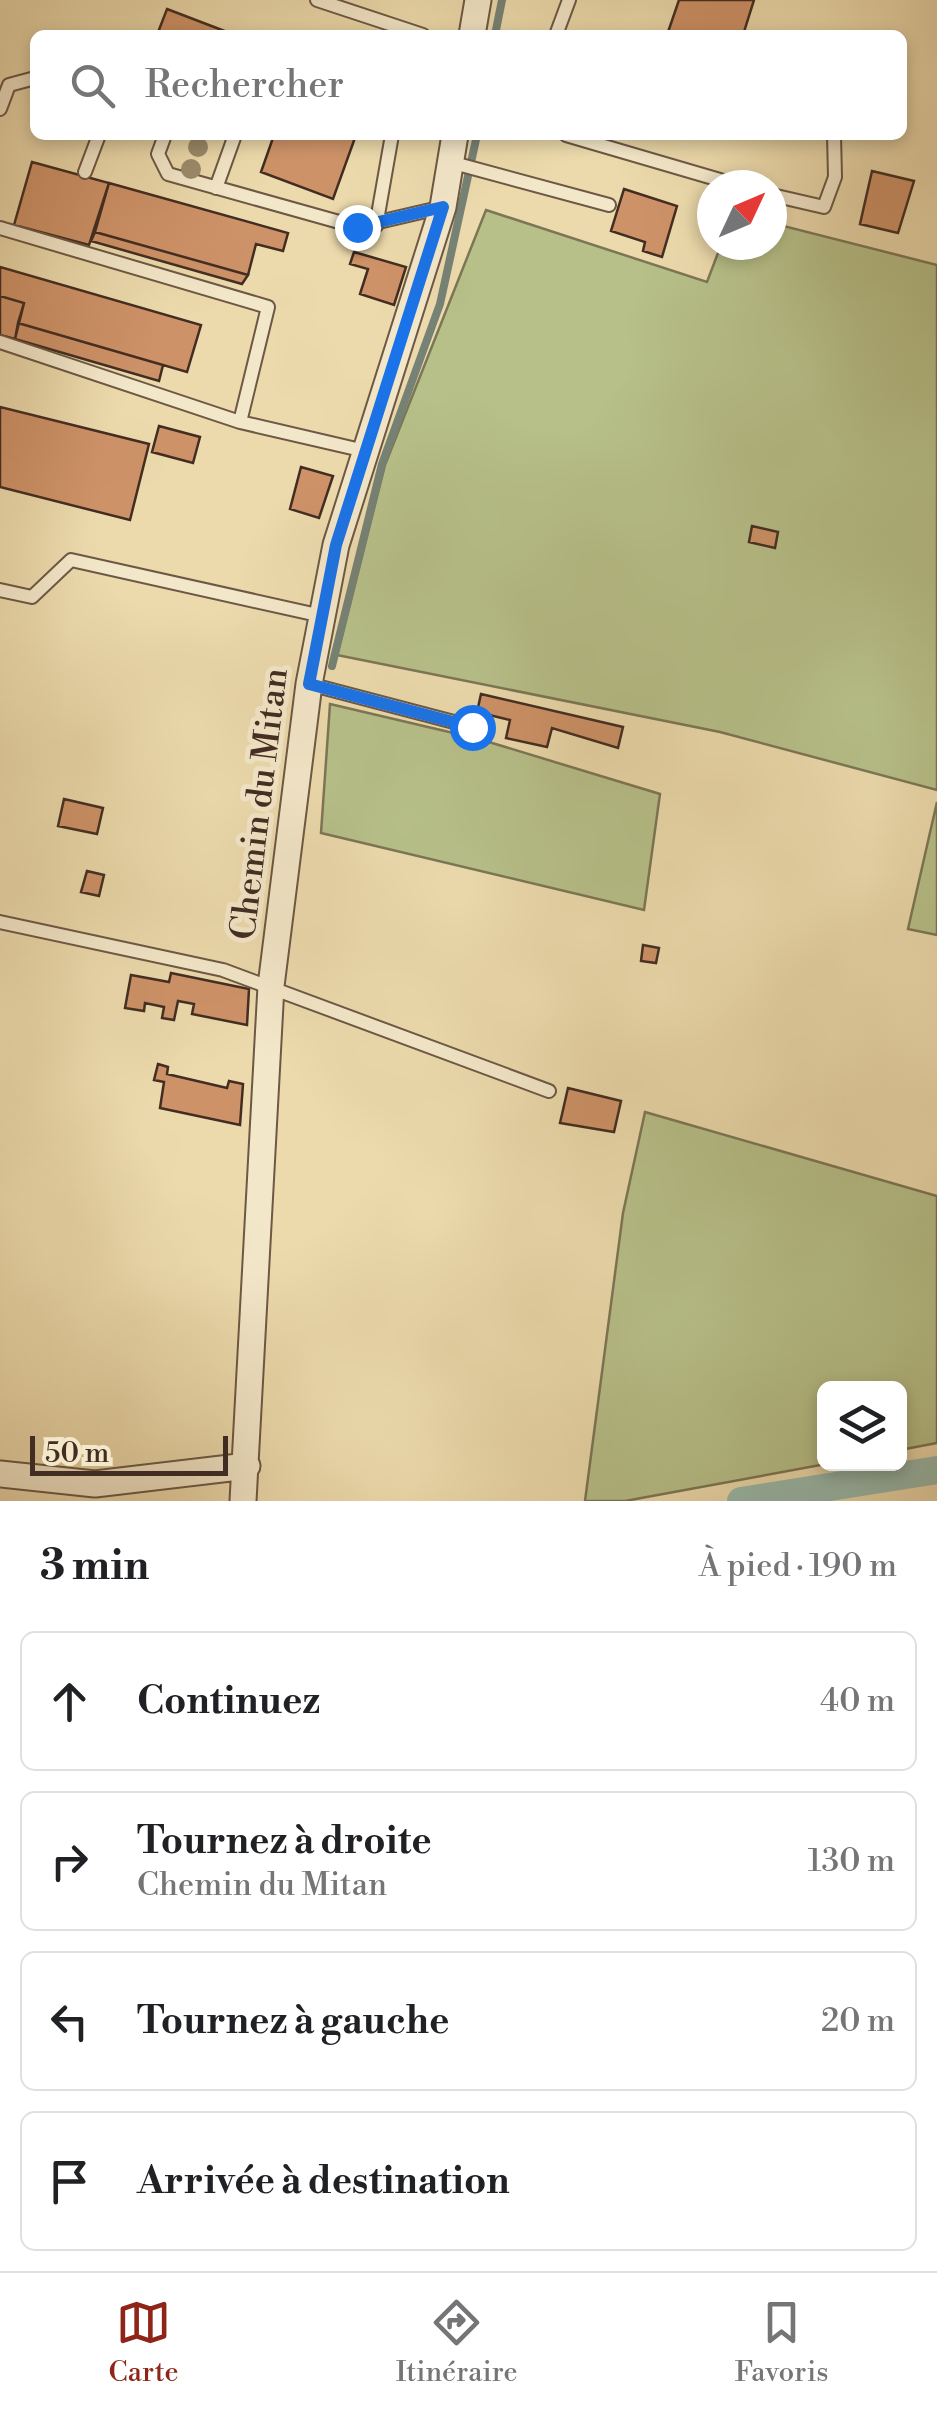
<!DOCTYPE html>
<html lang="fr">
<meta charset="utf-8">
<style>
:root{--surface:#fff;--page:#f2f2f2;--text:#202124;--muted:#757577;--line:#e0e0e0;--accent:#8f2418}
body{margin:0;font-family:"Libre Bodoni",serif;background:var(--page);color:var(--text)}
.controls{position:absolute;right:30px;bottom:30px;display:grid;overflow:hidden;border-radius:15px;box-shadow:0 5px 15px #0003}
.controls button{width:90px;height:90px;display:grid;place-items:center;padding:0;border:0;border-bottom:2px solid var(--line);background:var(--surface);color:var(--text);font:50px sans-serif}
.compass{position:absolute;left:697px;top:170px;width:90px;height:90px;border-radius:50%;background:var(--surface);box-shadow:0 5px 15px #0003;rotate:46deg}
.scale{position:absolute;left:30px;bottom:25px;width:198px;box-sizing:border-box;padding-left:10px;border:5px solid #422d22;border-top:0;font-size:28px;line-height:35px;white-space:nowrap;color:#422d22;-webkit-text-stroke:8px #f3e7c9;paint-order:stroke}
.stop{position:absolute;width:30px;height:30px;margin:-22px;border:8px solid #1a73e8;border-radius:50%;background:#fff}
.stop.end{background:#1a73e8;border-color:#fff;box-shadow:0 2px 10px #0008}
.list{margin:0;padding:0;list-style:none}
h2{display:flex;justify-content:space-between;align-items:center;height:130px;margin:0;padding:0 40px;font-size:42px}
h2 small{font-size:32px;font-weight:400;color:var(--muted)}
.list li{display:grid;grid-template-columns:65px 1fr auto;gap:30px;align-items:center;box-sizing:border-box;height:140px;margin:0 20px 20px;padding:0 20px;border:2px solid var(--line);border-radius:15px}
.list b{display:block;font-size:38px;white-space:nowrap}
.list p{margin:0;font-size:32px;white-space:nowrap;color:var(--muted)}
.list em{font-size:32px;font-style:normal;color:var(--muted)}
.icon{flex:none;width:55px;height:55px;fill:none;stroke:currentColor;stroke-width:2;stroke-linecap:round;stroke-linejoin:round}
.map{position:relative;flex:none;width:937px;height:1501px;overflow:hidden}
.search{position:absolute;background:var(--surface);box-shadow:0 5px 15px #0003;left:30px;right:30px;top:30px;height:110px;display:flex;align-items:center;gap:25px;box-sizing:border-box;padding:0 35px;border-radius:15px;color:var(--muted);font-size:38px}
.sheet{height:770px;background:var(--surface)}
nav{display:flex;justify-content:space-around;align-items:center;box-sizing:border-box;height:140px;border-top:2px solid var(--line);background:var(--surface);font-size:28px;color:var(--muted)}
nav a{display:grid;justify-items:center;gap:5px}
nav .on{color:var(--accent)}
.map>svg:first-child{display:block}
.green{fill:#b7c089;stroke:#7c7656;stroke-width:2.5}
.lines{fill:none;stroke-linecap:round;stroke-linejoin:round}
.stream{stroke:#768275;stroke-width:8}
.canal{stroke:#99baac;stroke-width:28}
.building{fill:#ce9268;stroke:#422d22;stroke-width:2.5}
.lane-casing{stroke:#6c5844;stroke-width:16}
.street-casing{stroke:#6c5844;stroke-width:29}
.lane{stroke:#f3e7c9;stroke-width:12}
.street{stroke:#f3e7c9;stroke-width:25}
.tree{fill:#9b8b6c}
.route{stroke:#1a73e8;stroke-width:12}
.labels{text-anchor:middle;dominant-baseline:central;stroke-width:10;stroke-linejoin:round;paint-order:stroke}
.street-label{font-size:35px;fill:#422d22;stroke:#f3e7c9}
</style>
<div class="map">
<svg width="937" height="1501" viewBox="0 0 937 1501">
<rect width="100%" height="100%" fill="#ecdaac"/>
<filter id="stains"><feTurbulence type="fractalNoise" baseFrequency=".002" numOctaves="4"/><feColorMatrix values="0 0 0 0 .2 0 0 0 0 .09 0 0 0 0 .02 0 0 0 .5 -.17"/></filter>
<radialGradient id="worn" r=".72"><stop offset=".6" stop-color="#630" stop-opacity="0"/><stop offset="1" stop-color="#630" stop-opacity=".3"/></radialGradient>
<path class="green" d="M486 210 707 282 721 245H772V223L937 265V790L720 732 337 655 385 465Z
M330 704 479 739 660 794 644 910 321 833Z
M937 802V935L908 929Z
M645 1112 937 1196V1443L900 1450V1388H824L826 1464 625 1501H585L623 1213Z"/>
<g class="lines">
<path class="stream" d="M495 35 502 0
M332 666 382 464 440 304 477 135"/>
<path class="canal" d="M741 1501 937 1470"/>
</g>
<path class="building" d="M679 0H754L743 35H667Z
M167 9 235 35H157Z
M274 135H356L333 199 261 172Z
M32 162 109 183 89 245 14 225Z
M872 171 914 181 898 233 860 224Z
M109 183 288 233 283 251 256 244 248 275 95 232Z
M624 189 677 206 662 257 643 251 645 242 611 231Z
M95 232 248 275 242 284 91 241Z
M354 252 406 267 394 305 360 294 368 269 350 264Z
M0 267 201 325 187 372 18 323 24 303 0 296Z
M0 296 24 303 15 339 0 335Z
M18 323 163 365 159 381 15 339Z
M0 407 149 444 130 520 0 487Z
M159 426 200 437 193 463 152 452Z
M301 467 333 476 319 518 290 509Z
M752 526 778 532 775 548 749 542Z
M481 694 623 727 618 748 552 728 547 747 506 738 510 720 477 712Z
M64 799 103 808 97 834 58 826Z
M87 871 104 875 99 896 81 892Z
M643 945 659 948 656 963 641 961Z
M171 973 249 989 247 1025 192 1014 194 1004 178 1001 174 1020 162 1018 164 1007 145 1003 144 1011 125 1008 131 975 169 982Z
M158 1064 168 1067 167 1074 227 1088 229 1081 243 1084 240 1125 160 1108 164 1082 154 1080Z
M568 1088 621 1101 614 1132 560 1123Z"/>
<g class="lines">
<g class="lane-casing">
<path id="lane" d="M317 0 423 35
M556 35 569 0
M0 109 9 85 35 78
M165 135 158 154 168 174 357 227 443 207
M566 135 737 185
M450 162 609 205
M85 172 99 135
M216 188 235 135
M772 195 824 207 835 177 834 135
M376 226 392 135
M0 228 268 307 240 422
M0 342 240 422 365 451
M0 590 32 597 71 560 322 616
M309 684 473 727
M0 922 223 970 549 1091"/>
</g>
<g class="street-casing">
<path id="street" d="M472 35 478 0
M0 1474 95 1484 247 1466
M243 1501 271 986 309 684 336 545 443 207 455 135"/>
</g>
<use href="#lane" class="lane"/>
<use href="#street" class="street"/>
</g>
<g class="tree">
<circle cx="198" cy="147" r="10"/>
<circle cx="191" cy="169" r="10"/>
</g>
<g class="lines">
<path class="route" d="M357 227 443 207 336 545 309 684 472 727"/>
</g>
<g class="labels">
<g class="street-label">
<text transform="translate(260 804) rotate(-83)">Chemin du Mitan</text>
</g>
</g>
<rect width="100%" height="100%" filter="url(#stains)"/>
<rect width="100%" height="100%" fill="url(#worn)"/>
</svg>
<div class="controls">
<button><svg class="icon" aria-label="layers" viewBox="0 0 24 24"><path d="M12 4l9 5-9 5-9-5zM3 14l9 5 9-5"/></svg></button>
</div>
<svg class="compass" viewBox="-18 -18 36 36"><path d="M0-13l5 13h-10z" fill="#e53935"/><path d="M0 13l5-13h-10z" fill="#757577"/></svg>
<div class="scale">50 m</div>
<div class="stop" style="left:472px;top:727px"></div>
<div class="stop end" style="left:357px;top:227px"></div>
<div class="search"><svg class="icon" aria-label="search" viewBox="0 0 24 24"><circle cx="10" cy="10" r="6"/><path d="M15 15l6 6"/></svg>Rechercher</div>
</div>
<section class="sheet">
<h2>3 min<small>À pied · 190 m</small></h2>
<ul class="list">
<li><svg class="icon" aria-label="ahead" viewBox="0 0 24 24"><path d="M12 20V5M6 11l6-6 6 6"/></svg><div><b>Continuez</b></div><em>40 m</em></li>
<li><svg class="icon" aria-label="right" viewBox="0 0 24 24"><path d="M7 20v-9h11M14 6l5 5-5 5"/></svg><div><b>Tournez à droite</b><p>Chemin du Mitan</p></div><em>130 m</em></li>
<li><svg class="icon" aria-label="left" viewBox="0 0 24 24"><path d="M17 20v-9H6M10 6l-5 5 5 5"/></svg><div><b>Tournez à gauche</b></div><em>20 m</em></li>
<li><svg class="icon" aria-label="arrive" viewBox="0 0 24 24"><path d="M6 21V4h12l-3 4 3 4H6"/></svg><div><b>Arrivée à destination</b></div></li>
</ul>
</section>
<nav>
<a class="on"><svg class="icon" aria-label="map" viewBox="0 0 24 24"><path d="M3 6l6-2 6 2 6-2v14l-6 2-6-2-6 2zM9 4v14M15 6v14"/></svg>Carte</a>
<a><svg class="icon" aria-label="directions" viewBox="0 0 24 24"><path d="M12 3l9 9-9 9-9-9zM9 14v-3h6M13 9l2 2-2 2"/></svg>Itinéraire</a>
<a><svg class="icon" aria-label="saved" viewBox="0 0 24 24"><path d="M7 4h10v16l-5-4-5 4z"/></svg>Favoris</a>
</nav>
